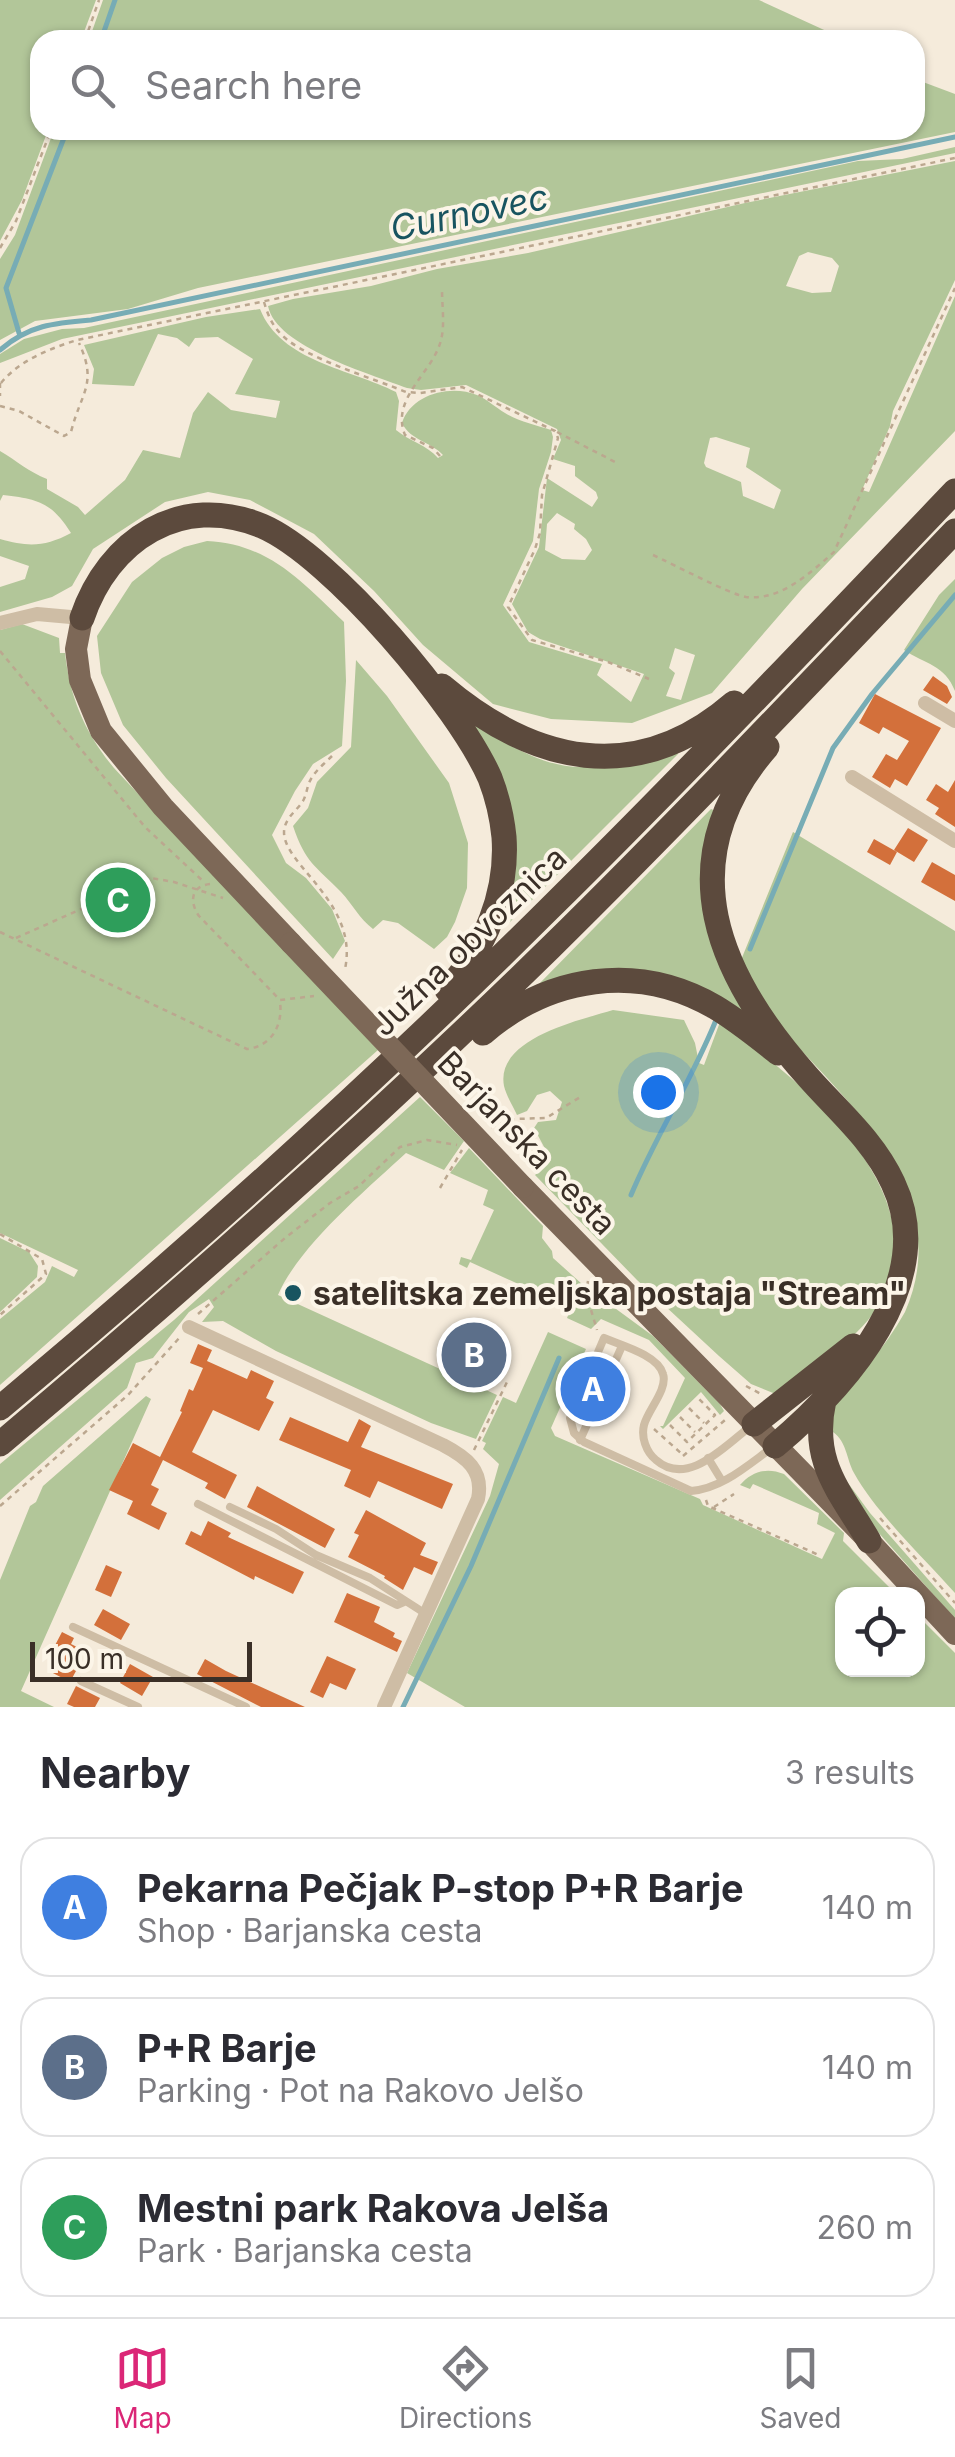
<!DOCTYPE html>
<meta charset="utf-8">
<style>
:root{--surface:#fff;--page:#f7f7f7;--text:#2b2b33;--muted:#7c7c81;--line:#e1e1e2;--accent:#db2777}
body{margin:0;font-family:Inter,sans-serif;background:var(--page);color:var(--text)}
.controls{position:absolute;right:30px;bottom:30px;display:grid;overflow:hidden;border-radius:20px;box-shadow:0 2px 8px #0004}
.controls button{width:90px;height:90px;display:grid;place-items:center;padding:0;border:0;border-bottom:2px solid var(--line);background:var(--surface);color:var(--text);font:50px sans-serif}
.scale{position:absolute;left:30px;bottom:25px;width:222px;box-sizing:border-box;padding-left:10px;border:5px solid #3a2f27;border-top:0;font-size:28px;line-height:35px;white-space:nowrap;color:#3a2f27;-webkit-text-stroke:8px #fcf5e8;paint-order:stroke}
.you{position:absolute;left:658px;top:1092px;width:35px;height:35px;margin:-25px;border:8px solid #fff;border-radius:50%;background:#1a73e8;box-shadow:0 0 0 15px #1a73e833}
.badge{display:grid;place-items:center;width:65px;height:65px;border-radius:50%;background:var(--accent);color:#fff;font-size:32px;font-weight:700}
.pin{position:absolute;translate:-50% -50%;border:5px solid #fff;box-shadow:0 2px 10px #0006}
.list{margin:0;padding:0;list-style:none}
h2{display:flex;justify-content:space-between;align-items:center;height:130px;margin:0;padding:0 40px;font-size:42px}
h2 small{font-size:32px;font-weight:400;color:var(--muted)}
.list li{display:grid;grid-template-columns:65px 1fr auto;gap:30px;align-items:center;box-sizing:border-box;height:140px;margin:0 20px 20px;padding:0 20px;border:2px solid var(--line);border-radius:30px}
.list b{display:block;font-size:38px;white-space:nowrap}
.list p{margin:0;font-size:32px;white-space:nowrap;color:var(--muted)}
.list em{font-size:32px;font-style:normal;color:var(--muted)}
.icon{flex:none;width:55px;height:55px;fill:none;stroke:currentColor;stroke-width:2;stroke-linecap:round;stroke-linejoin:round}
.map{position:relative;flex:none;width:955px;height:1707px;overflow:hidden}
.search{position:absolute;background:var(--surface);box-shadow:0 2px 8px #0004;left:30px;right:30px;top:30px;height:110px;display:flex;align-items:center;gap:25px;box-sizing:border-box;padding:0 35px;border-radius:30px;color:var(--muted);font-size:38px}
.sheet{height:610px;background:var(--surface)}
nav{display:flex;justify-content:space-around;align-items:center;box-sizing:border-box;height:140px;border-top:2px solid var(--line);background:var(--surface);font-size:28px;color:var(--muted)}
nav a{display:grid;justify-items:center;gap:5px}
nav .on{color:var(--accent)}
.map>svg:first-child{display:block}
.green{fill:#b2c699;fill-rule:evenodd}
.lines{fill:none;stroke-linecap:round;stroke-linejoin:round}
.stream{stroke:#77acb5;stroke-width:5}
.building{fill:#d3703b}
.path{stroke:#bba78f;stroke-width:2.5;stroke-dasharray:5 5;stroke-linecap:butt}
.lane{stroke:#cebda5;stroke-width:8}
.street{stroke:#cebda5;stroke-width:14}
.primary{stroke:#7d6857;stroke-width:22}
.highway{stroke:#5c4a3d;stroke-width:25}
.primary-bridge{stroke:#7d6857;stroke-width:22}
.poi-dot{fill:#185460;stroke:#fcf5e8;stroke-width:4}
.labels{text-anchor:middle;dominant-baseline:central;stroke-width:8;stroke-linejoin:round;paint-order:stroke}
.street-label{font-size:32px;fill:#3a2f27;stroke:#fcf5e8}
.poi-label{font-size:32px;font-weight:bold;fill:#3a2f27;stroke:#fcf5e8;text-anchor:start}
.water-label{font-size:35px;font-style:italic;fill:#185460;stroke:#fcf5e8}
</style>
<div class="map">
<svg width="955" height="1707" viewBox="0 0 955 1707">
<rect width="100%" height="100%" fill="#f5ebdb"/>
<path class="green" d="M0 0H96L81 40H40V130H48L22 200 0 241Z
M103 0H759L846 40H89Z
M915 79 955 94V132L198 288 128 309 35 321 0 340V259L15 235 54 130H915Z
M955 147V153L62 339 0 363V354L24 339 62 329 84 328 858 161 902 159Z
M955 161V280L893 411 890 426 862 490 869 492 955 296V431L802 589 712 693 632 723 551 719 493 704 423 645 374 591 314 534 250 500 208 492 165 502 93 549 72 586 52 597 0 612V587L25 579 29 566 0 556V539C28 547 45 547 71 533 52 503 39 499 3 495L0 501V451C17 461 29 472 47 479V489L78 507 85 515 125 480 143 450 180 458 193 413 208 392 231 410 276 418 280 401 235 394 253 359 218 337 195 338 189 347 177 338 158 334 134 386 92 384 94 369 84 345 206 317 260 309C281 362 351 369 396 392L399 401 396 430C409 441 427 445 438 458L443 455C430 441 411 441 402 423 411 394 451 384 477 395 488 400 495 407 505 413 518 421 536 425 551 430L553 437 551 452 539 489 533 541 503 605 529 642 602 664 597 675 631 702 644 674 540 639 528 632 512 604 539 547 547 478 592 507 598 498 596 492 575 476V466L553 459 561 440 557 429 466 385 421 390 407 388C371 374 276 347 268 306L293 299 371 286 437 269 528 253 745 203ZM808 252 832 258 839 266 831 292 812 293 786 286 799 256ZM716 437 750 448 746 467 781 490 774 509 743 496 741 482 706 467 704 463 710 438ZM557 513 575 524 574 529 586 539 592 550 585 560 562 559 545 550 547 524ZM675 648 695 655 681 700 666 696 675 673 669 668Z
M207 541C269 544 301 581 344 622L346 681 342 746 313 764 295 791 272 835 286 863 306 878 332 909 345 941 333 959 166 778 123 725 101 673 97 636 132 582 162 558 184 547Z
M955 579V691C945 665 925 664 904 650L939 595Z
M22 624 59 638 60 653H65C70 698 85 733 114 768L378 1050 0 1385V1319L45 1282 52 1266 74 1277 78 1270 0 1233V630Z
M356 660 387 696 449 783 468 843 467 888 455 922 447 937 434 949 398 923 383 920 373 929C359 918 353 905 341 892 315 865 306 864 293 826L308 808 317 782 351 747Z
M467 718C500 740 541 768 583 767 613 767 647 756 677 751L678 754 504 928 501 927 508 903Z
M711 809 716 811 704 852 758 1026 719 998 538 985Z
M793 832 955 931V1593C924 1558 876 1513 854 1473 846 1458 847 1442 833 1432L831 1410C856 1379 885 1348 905 1312 955 1198 855 1109 786 1034 768 1014 754 987 739 965Z
M613 1010 684 1020 695 1043 699 1063 704 1065 720 1022C801 1081 947 1196 876 1309 856 1341 808 1371 778 1395L751 1384 719 1356 637 1280 535 1175 551 1160 534 1128 538 1122 556 1120 562 1102 550 1091 537 1095 527 1111 517 1115C513 1106 506 1095 504 1086 495 1038 581 1020 613 1010Z
M420 1097 464 1141 444 1170 406 1153C366 1190 299 1246 278 1295L497 1395 476 1439 431 1423 276 1351 223 1321 202 1322 214 1307 209 1299 189 1312 153 1358 136 1363 127 1388 0 1500V1464L174 1320Z
M469 1148 543 1226 542 1238 552 1251 553 1258 582 1284 653 1336 720 1404 724 1411 720 1415 701 1392 663 1429 660 1426H663L685 1378 649 1340 601 1319 591 1329 567 1318 571 1308 470 1262 467 1268 459 1264 461 1257 471 1260 494 1210 483 1205 488 1190 450 1173Z
M0 1238 29 1252 38 1266 37 1277 0 1312Z
M548 1332 586 1349 551 1428 555 1436 700 1499 703 1505 822 1559 835 1533 817 1524 819 1513 753 1484 750 1489 740 1485C752 1471 767 1467 784 1474L844 1533 843 1541 896 1594H842V1670H918V1616L955 1653V1707H465L407 1673 490 1496 499 1464 483 1449 486 1443 482 1441 503 1397 516 1403Z
M146 1396 151 1399 21 1691 54 1707H0V1580L30 1506 36 1502 43 1486Z
M840 1472 870 1513 955 1610V1619L854 1505Z"/>
<g class="lines">
<path class="stream" d="M101 40 115 0
M19 333 6 288 67 130
M0 350C29 325 54 323 91 320L955 137
M750 949 833 748 872 694 955 595
M631 1195C656 1135 692 1080 716 1020
M403 1707 471 1566 559 1358"/>
</g>
<path class="building" d="M933 676 947 686 952 697 947 704 923 690Z
M875 694 941 728 907 786 895 779 890 788 872 777 886 754 897 760 909 741 883 727 879 734 859 723Z
M955 780V827L935 814 939 808 926 800 936 784 948 792Z
M908 828 928 840 914 862 894 850Z
M874 839 897 852 890 865 867 852Z
M932 862 955 875V901L921 882Z
M198 1344 212 1350 207 1361 247 1379 251 1370 274 1381 266 1398 274 1402 259 1431 213 1410 192 1452 237 1475 225 1499 205 1488 208 1483 163 1460 151 1485 159 1489 151 1505 167 1513 159 1530 127 1514 133 1501 109 1490 133 1443 160 1457 182 1412 180 1411 189 1389 193 1391 203 1368 190 1363Z
M290 1417 348 1442 359 1419 371 1426 361 1447 453 1484 442 1509 378 1481 370 1498 344 1486 351 1470 279 1440Z
M257 1486 335 1529 325 1548 247 1507Z
M366 1510 426 1543 420 1555 438 1562 432 1575 414 1567 403 1590 384 1578 385 1576 348 1557 359 1535 354 1533Z
M208 1521 231 1533 228 1537 304 1572 293 1594 255 1576 254 1580 185 1544 191 1531 201 1536Z
M106 1565 122 1572 111 1597 95 1590Z
M347 1593 380 1607 374 1622 395 1633 393 1637 402 1641 397 1652 334 1622Z
M103 1609 130 1624 121 1640 94 1625Z
M62 1632 74 1638 71 1644 79 1648 69 1667 76 1671 70 1682 51 1672 60 1655 52 1651Z
M327 1656 356 1669 346 1690 330 1683 323 1698 310 1692Z
M205 1659 226 1671 305 1707H261L197 1674Z
M130 1664 153 1677 142 1696 120 1683Z
M76 1686 100 1698 95 1707H74L67 1704Z"/>
<g class="lines">
<path class="path" d="M85 40 99 0
M0 248 16 221 51 130
M264 302C268 315 272 326 283 336 305 358 375 379 406 392L420 393 462 387 555 431 558 438 542 495 540 533 535 549 508 607 532 640 608 662 649 679
M0 383V396
M1 383C20 360 49 349 77 340L955 158
M0 406 19 411 64 436 71 432C81 392 98 384 79 343
M557 432 619 464
M440 456 433 448 405 435C390 398 433 373 441 340 445 325 442 306 442 290
M653 555C673 564 729 594 746 597 781 601 810 573 834 552L955 288
M0 651 145 827 204 882
M332 756C325 763 316 770 311 779 307 785 307 794 303 801 298 809 288 816 285 826 274 861 360 899 345 969
M210 884C191 886 189 902 199 916L280 1000 314 996
M0 932 247 1049C272 1046 283 1025 280 1002
M16 938 151 878 174 882 223 898
M491 1127 515 1119 546 1118 582 1096
M440 1188 462 1150
M0 1234 42 1259 46 1274 0 1315
M588 1281 586 1293 597 1330
M198 1314 285 1238 330 1203 359 1186 400 1147 427 1140 457 1145
M746 1386 761 1394
M689 1408 704 1423
M680 1417 695 1432
M670 1425 687 1442 715 1415 699 1399
M654 1429 682 1454
M474 1450 508 1380
M683 1456 725 1420
M706 1500 708 1506 821 1556
M0 1506 128 1395 181 1336
M714 1507 734 1494
M880 1518 955 1603"/>
<path class="lane" d="M750 1427C725 1445 688 1488 656 1460 646 1452 641 1437 644 1425 648 1410 668 1389 663 1374 658 1355 620 1345 604 1338L570 1418 574 1433 584 1442 691 1491C722 1489 749 1464 773 1447
M580 1440 622 1346
M708 1458 722 1481
M198 1504 397 1605 404 1602
M230 1507 276 1529 316 1555 370 1578 426 1614
M73 1627 246 1707
M81 1681 138 1707"/>
<path class="street" d="M0 623 37 614 82 618
M925 703 955 721
M852 777 955 841
M189 1327 443 1445C466 1457 484 1470 478 1499L384 1707"/>
<path class="primary" d="M82 618 76 649 80 680 101 731 163 807 291 943
M523 1187 869 1541 955 1634"/>
<path class="highway" d="M82 618C108 540 181 492 262 526 332 556 459 707 490 778 497 796 502 817 504 837 508 894 485 948 447 990
M442 686C533 763 636 788 734 703
M767 747C667 862 718 976 808 1077 838 1111 874 1141 893 1183 940 1282 846 1386 775 1446
M483 1033C549 976 637 962 715 1007 737 1020 758 1037 778 1053
M824 1400C810 1463 840 1491 869 1541
M0 1408C190 1249 374 1083 549 909 687 773 821 631 955 491
M754 1424 853 1346
M0 1444C189 1285 373 1121 550 948 688 812 821 671 955 531"/>
<path class="primary-bridge" d="M291 943 523 1187"/>
</g>
<circle class="poi-dot" cx="293" cy="1293" r="10"/>
<g class="labels">
<g class="street-label">
<text transform="translate(469 941) rotate(-44)">Južna obvoznica</text>
<text transform="translate(527 1143) rotate(46)">Barjanska cesta</text>
</g>
<g class="poi-label">
<text x="313" y="1293">satelitska zemeljska postaja "Stream"</text>
</g>
<g class="water-label">
<text transform="translate(469 212) rotate(-12)">Curnovec</text>
</g>
</g>
</svg>
<div class="controls">
<button><svg class="icon" aria-label="locate" viewBox="0 0 24 24"><circle cx="12" cy="12" r="6"/><path d="M12 2v4M12 18v4M2 12h4M18 12h4"/></svg></button>
</div>
<div class="scale">100 m</div>
<div class="you"></div>
<div class="pin badge" style="left:593px;top:1389px;background:#3f7fe0">A</div>
<div class="pin badge" style="left:474px;top:1355px;background:#5c6f8a">B</div>
<div class="pin badge" style="left:118px;top:900px;background:#2e9e5b">C</div>
<div class="search"><svg class="icon" aria-label="search" viewBox="0 0 24 24"><circle cx="10" cy="10" r="6"/><path d="M15 15l6 6"/></svg>Search here</div>
</div>
<section class="sheet">
<h2>Nearby<small>3 results</small></h2>
<ul class="list">
<li><span class="badge" style="background:#3f7fe0">A</span><div><b>Pekarna Pečjak P-stop P+R Barje</b><p>Shop · Barjanska cesta</p></div><em>140 m</em></li>
<li><span class="badge" style="background:#5c6f8a">B</span><div><b>P+R Barje</b><p>Parking · Pot na Rakovo Jelšo</p></div><em>140 m</em></li>
<li><span class="badge" style="background:#2e9e5b">C</span><div><b>Mestni park Rakova Jelša</b><p>Park · Barjanska cesta</p></div><em>260 m</em></li>
</ul>
</section>
<nav>
<a class="on"><svg class="icon" aria-label="map" viewBox="0 0 24 24"><path d="M3 6l6-2 6 2 6-2v14l-6 2-6-2-6 2zM9 4v14M15 6v14"/></svg>Map</a>
<a><svg class="icon" aria-label="directions" viewBox="0 0 24 24"><path d="M12 3l9 9-9 9-9-9zM9 14v-3h6M13 9l2 2-2 2"/></svg>Directions</a>
<a><svg class="icon" aria-label="saved" viewBox="0 0 24 24"><path d="M7 4h10v16l-5-4-5 4z"/></svg>Saved</a>
</nav>
